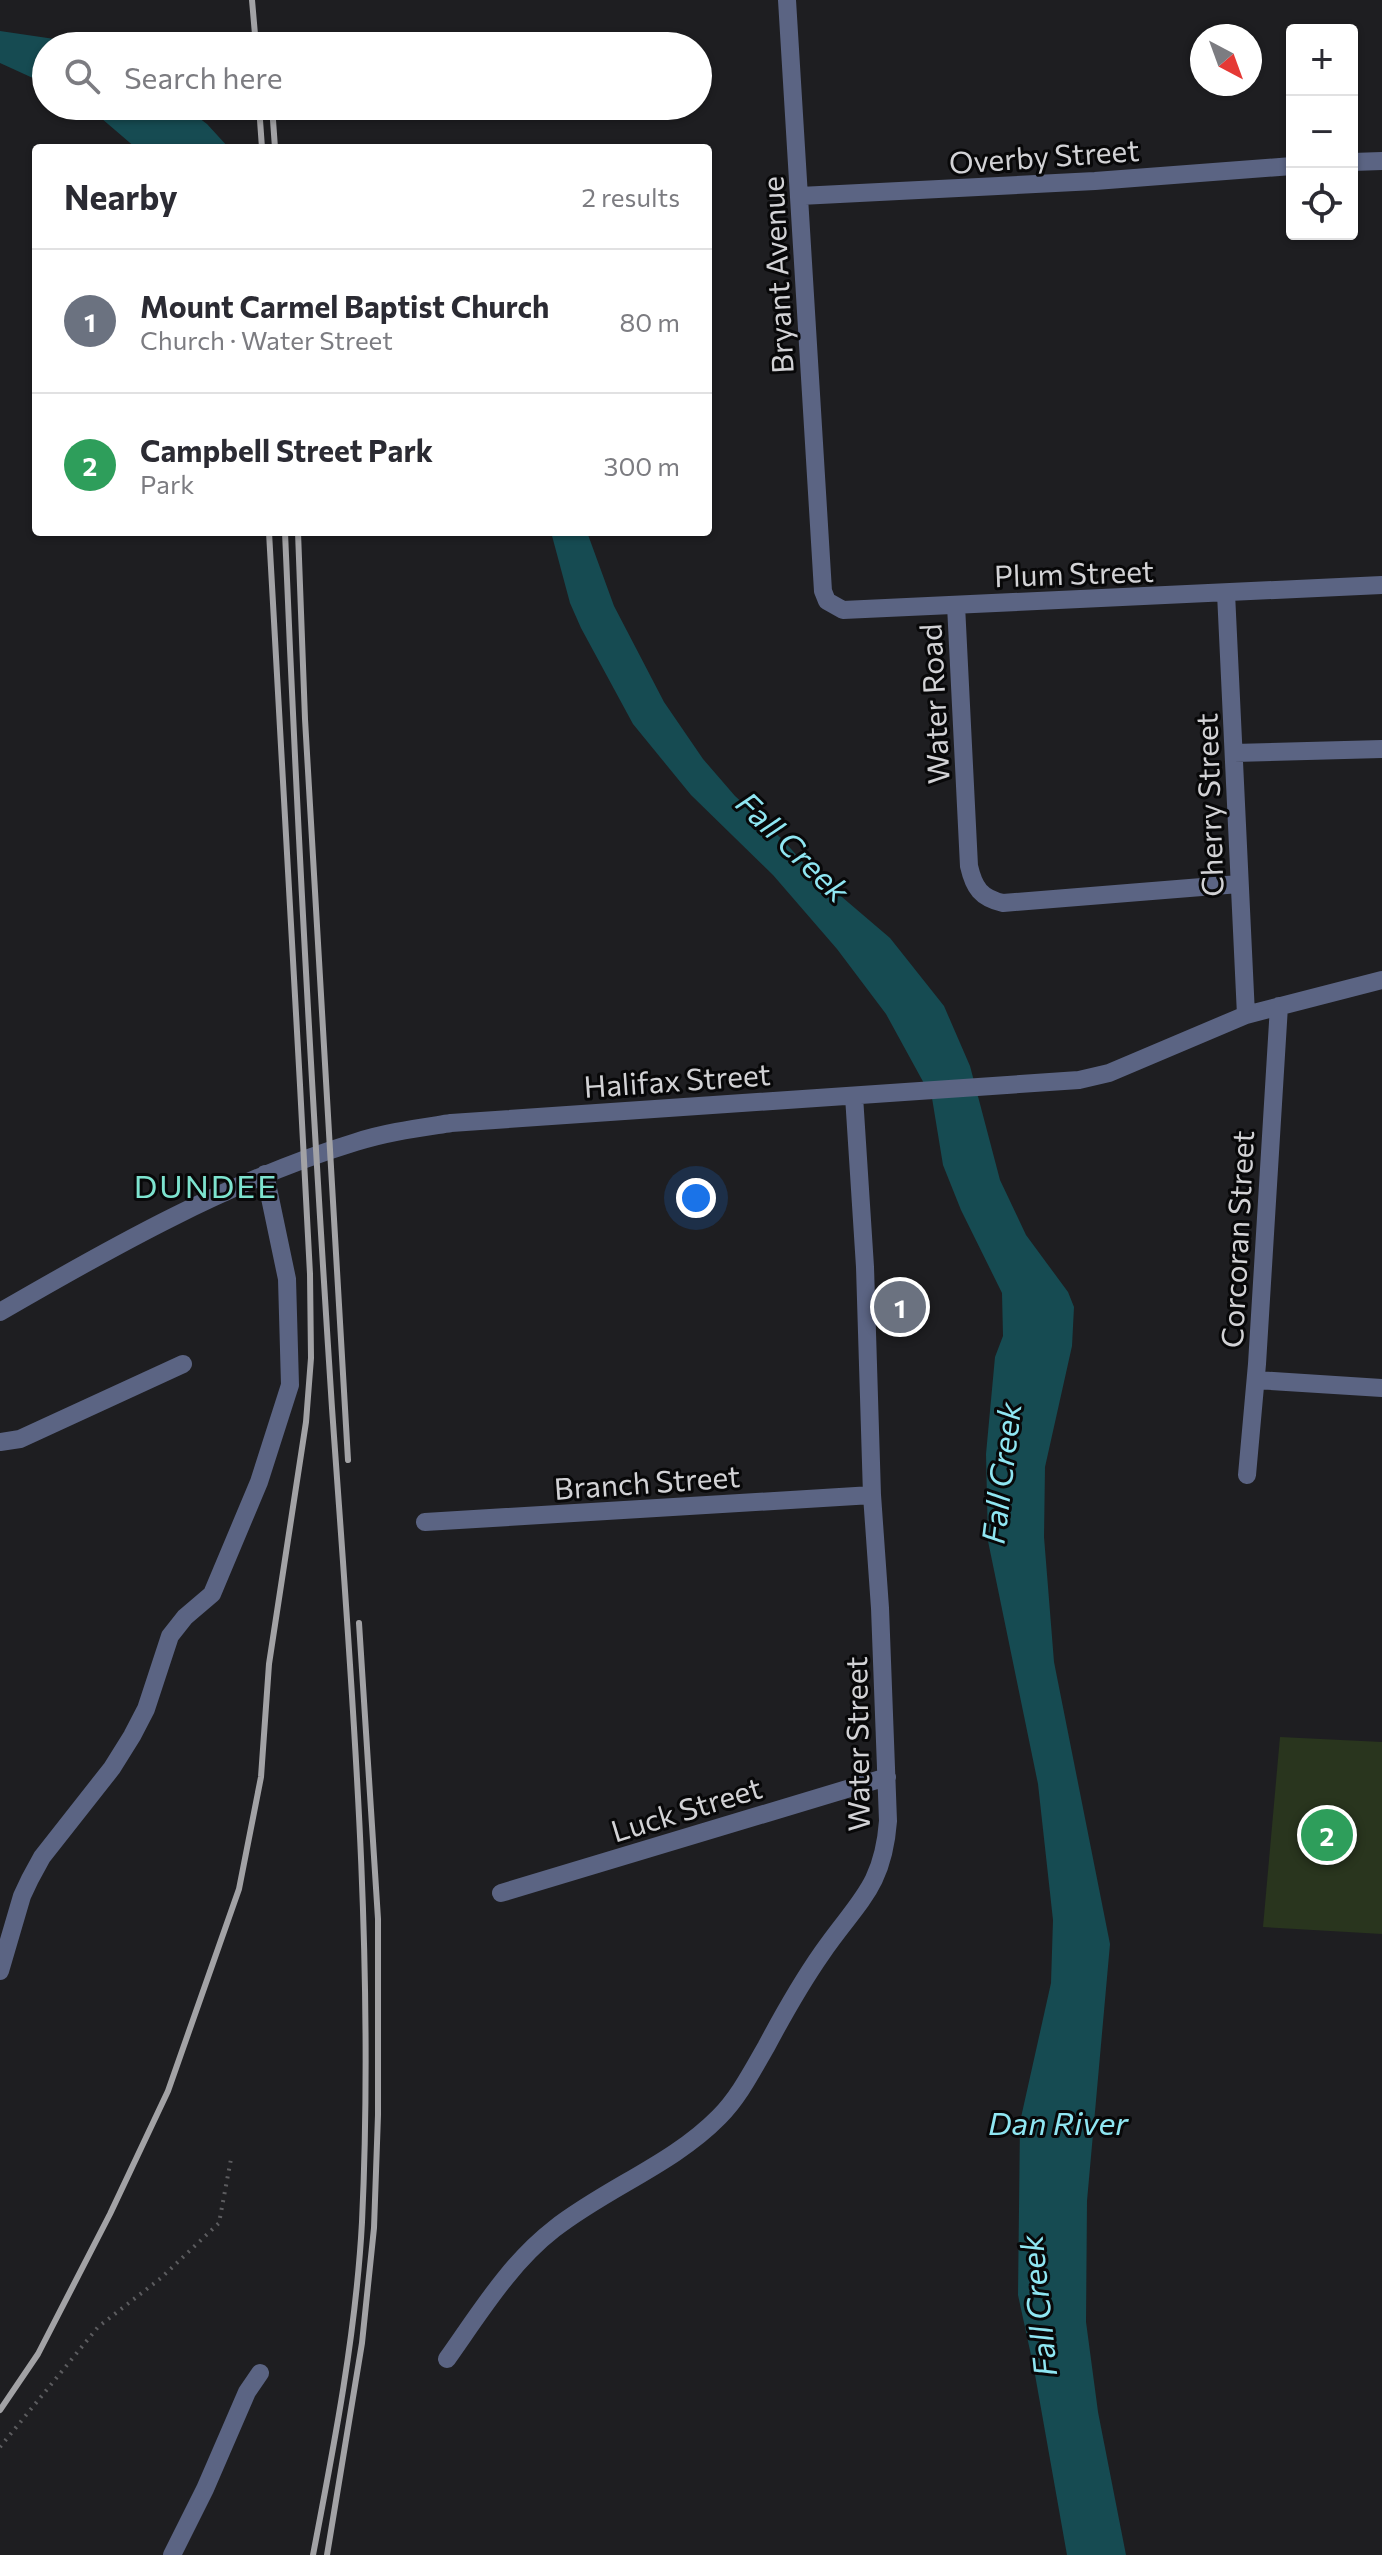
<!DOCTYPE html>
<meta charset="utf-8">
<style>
:root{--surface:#fff;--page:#f2f2f3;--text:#2b2b33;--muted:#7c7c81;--line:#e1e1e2;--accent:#111827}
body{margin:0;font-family:Commissioner,sans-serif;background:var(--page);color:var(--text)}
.controls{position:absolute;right:24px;top:24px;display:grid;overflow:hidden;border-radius:8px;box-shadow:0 2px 6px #0004}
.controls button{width:72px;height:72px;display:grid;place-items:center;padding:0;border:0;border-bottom:2px solid var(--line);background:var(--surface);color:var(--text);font:40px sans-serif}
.compass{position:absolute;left:1190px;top:24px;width:72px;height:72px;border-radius:50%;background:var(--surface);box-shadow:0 2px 6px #0004;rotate:139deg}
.you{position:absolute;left:696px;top:1198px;width:28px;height:28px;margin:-20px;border:6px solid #fff;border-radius:50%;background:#1a73e8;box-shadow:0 0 0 12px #1a73e833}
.badge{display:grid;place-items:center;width:52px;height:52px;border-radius:50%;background:var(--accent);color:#fff;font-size:26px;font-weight:700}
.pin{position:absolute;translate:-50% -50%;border:4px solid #fff;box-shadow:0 2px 8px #0006}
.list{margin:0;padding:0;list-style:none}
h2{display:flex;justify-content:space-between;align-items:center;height:104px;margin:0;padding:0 32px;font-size:34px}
h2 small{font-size:26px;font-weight:400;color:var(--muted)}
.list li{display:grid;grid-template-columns:52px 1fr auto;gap:24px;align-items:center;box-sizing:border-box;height:144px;padding:0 32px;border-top:2px solid var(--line)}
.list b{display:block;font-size:30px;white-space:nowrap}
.list p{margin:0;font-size:26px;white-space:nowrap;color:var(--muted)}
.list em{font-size:26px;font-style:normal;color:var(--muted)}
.icon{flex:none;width:44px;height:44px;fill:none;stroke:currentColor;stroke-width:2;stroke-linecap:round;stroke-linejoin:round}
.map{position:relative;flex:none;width:1382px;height:2555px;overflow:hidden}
.search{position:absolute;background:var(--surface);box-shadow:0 2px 6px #0004;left:32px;top:32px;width:680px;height:88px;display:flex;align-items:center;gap:20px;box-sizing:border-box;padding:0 28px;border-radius:44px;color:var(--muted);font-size:30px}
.panel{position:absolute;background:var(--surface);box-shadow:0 2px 6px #0004;left:32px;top:144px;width:680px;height:392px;border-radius:8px}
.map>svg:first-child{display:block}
.green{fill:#29351e}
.water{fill:#164b52}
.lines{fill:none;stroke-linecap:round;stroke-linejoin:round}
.path{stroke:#5c5c5f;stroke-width:4;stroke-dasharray:2 6;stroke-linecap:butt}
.minor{stroke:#5b6483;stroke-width:18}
.rail{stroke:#a2a2a5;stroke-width:6}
.labels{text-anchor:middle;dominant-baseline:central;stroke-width:6;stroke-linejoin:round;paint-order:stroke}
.street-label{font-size:30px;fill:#d2d2d5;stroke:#080809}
.water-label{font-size:32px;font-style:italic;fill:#8fe6f2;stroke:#080809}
.neighbourhood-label{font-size:32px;letter-spacing:2px;fill:#7de3cf;stroke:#080809}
</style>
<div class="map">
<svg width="1382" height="2555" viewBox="0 0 1382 2555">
<rect width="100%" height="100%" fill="#1e1e21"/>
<path class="green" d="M1280 1737 1382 1742V1934L1263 1927Z"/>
<path class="water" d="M0 31 68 41 81 46H46V84L0 63Z
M87 106H183L207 124 229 148H136Z
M551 532H587L614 606 664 702 703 759 735 796 783 840 808 868 890 938 944 1006 970 1066 1000 1180 1026 1235 1068 1292 1074 1307 1072 1346 1045 1467 1044 1537 1054 1662 1110 1944 1087 2201 1086 2322 1098 2412 1126 2555H1067L1034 2369 1018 2295 1020 2122 1051 1983 1053 1920 1038 1784 988 1541 986 1454 995 1357 1003 1336 1002 1293 961 1210 943 1165 932 1098 886 1014 837 949 773 875 691 795 633 724 581 628 570 603Z"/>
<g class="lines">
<path class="path" d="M0 2447 98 2327 161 2278 219 2223 231 2159"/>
<path class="minor" d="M787 0 823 591 827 601 843 610 1382 585
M1352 162 1382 161
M800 196 1095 181 1292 166
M1226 593 1246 1015
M956 605 969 866C974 888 981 898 1003 903L1239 884
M1234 753 1382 749
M0 1312C112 1247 231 1180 356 1142 387 1132 419 1128 451 1123L1079 1080 1109 1073 1246 1015 1382 980
M1256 1380 1382 1388
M0 1442 20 1439 183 1364
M1247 1475 1257 1364 1279 1006
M425 1522 872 1495
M501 1893 887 1777
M0 1971 22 1896 30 1879 42 1857 112 1768 132 1736 146 1709 170 1636 185 1617 212 1594 259 1482 290 1385 287 1279 265 1174
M447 2359C479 2314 510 2263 554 2229 606 2188 673 2164 719 2117 739 2097 752 2071 766 2047 783 2015 801 1983 822 1953 857 1902 883 1888 888 1821L880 1608 872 1495 865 1267 854 1096
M172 2555 205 2489 247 2392 260 2373"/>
<path class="rail" d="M252 0 256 46
M259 106 262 148
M272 106 275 148
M285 532C297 824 313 1116 332 1408 351 1679 375 1950 362 2222 356 2333 334 2446 313 2555
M298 532 305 719 348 1460
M0 2410 38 2354 110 2214 168 2091 239 1889 261 1777 269 1664 306 1422 311 1358 310 1274 300 1085 269 532
M327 2555 362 2343 374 2228 378 2115V1919L359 1623"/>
</g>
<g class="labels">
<g class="street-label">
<text transform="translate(1044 155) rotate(-4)">Overby Street</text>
<text transform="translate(776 275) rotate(-93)">Bryant Avenue</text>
<text transform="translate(1074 572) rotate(-2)">Plum Street</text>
<text transform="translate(933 704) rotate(-93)">Water Road</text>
<text transform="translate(1208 805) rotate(-92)">Cherry Street</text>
<text transform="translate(677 1079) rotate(-4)">Halifax Street</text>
<text transform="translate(1236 1239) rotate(-87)">Corcoran Street</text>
<text transform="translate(647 1481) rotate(-4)">Branch Street</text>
<text transform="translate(856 1744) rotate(-91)">Water Street</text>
<text transform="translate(686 1808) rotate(-17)">Luck Street</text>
</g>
<g class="water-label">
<text transform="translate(794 846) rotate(44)">Fall Creek</text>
<text transform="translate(1000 1473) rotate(-83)">Fall Creek</text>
<text x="1058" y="2122">Dan River</text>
<text transform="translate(1037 2306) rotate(-96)">Fall Creek</text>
</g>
<g class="neighbourhood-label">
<text x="206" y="1185">DUNDEE</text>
</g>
</g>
</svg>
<div class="controls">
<button>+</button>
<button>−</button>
<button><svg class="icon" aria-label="locate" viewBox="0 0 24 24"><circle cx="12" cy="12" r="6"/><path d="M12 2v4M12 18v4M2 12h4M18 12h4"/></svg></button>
</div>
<svg class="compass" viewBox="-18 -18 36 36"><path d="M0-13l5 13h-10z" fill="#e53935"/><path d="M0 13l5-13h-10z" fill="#7c7c81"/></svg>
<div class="you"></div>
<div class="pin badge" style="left:900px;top:1307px;background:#6b7280">1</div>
<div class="pin badge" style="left:1327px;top:1835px;background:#2e9e5b">2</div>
<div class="search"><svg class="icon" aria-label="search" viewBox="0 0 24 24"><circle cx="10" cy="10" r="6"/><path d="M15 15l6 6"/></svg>Search here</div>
<section class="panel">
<h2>Nearby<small>2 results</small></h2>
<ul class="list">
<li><span class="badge" style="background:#6b7280">1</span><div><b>Mount Carmel Baptist Church</b><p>Church · Water Street</p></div><em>80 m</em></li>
<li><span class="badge" style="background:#2e9e5b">2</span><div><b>Campbell Street Park</b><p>Park</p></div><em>300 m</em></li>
</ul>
</section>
</div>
